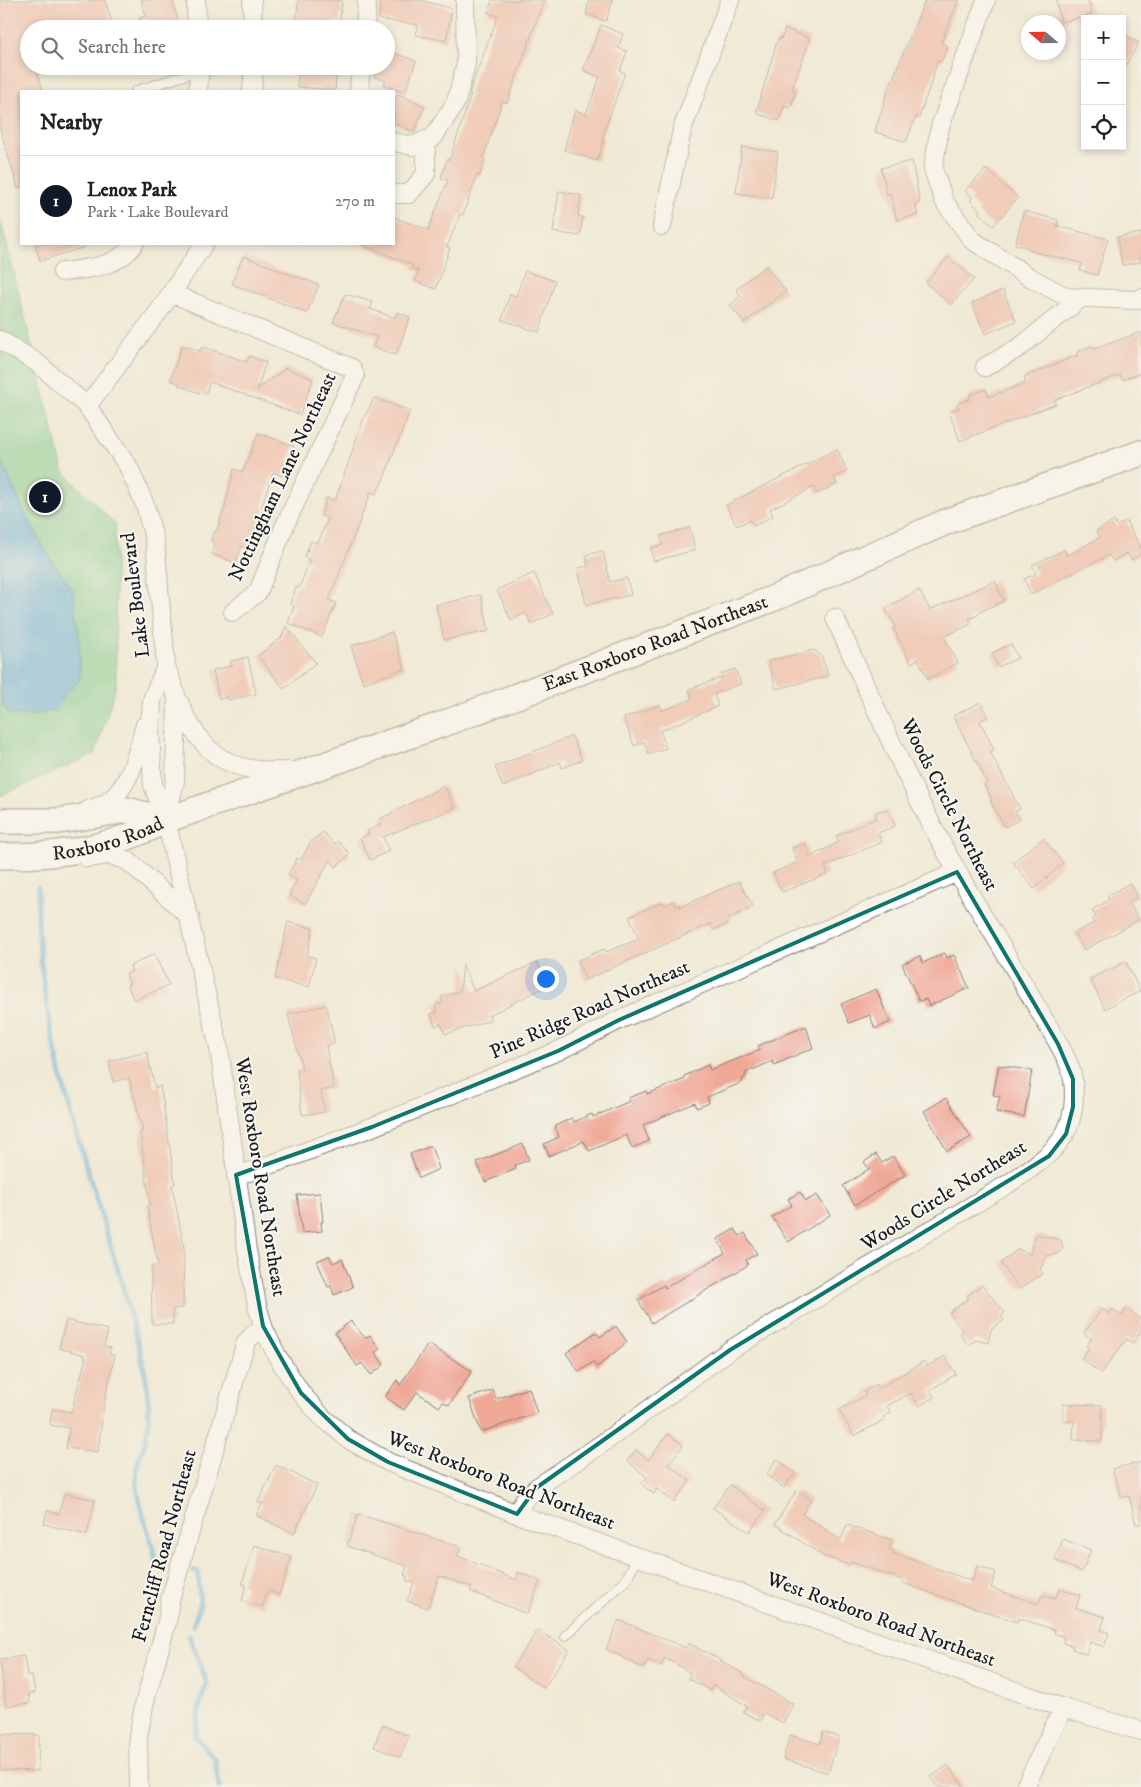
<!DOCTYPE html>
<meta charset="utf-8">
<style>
:root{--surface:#fff;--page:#f6f6f6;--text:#222;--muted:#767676;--line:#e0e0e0;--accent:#111827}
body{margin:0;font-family:"IM FELL DW Pica",serif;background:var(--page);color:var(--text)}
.controls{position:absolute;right:15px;top:15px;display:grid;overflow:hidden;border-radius:0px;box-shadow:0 2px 8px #0003}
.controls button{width:45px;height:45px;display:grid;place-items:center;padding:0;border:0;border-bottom:1px solid var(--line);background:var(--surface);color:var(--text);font:25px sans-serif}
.compass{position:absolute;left:1021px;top:15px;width:45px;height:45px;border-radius:50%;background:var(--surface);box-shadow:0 2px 8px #0003;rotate:290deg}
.you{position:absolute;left:545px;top:978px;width:18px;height:18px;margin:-12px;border:4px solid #fff;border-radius:50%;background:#1a73e8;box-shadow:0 0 0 8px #1a73e833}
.badge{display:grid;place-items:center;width:32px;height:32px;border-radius:50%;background:var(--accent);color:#fff;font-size:16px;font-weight:700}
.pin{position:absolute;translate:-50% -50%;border:2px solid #fff;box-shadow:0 1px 5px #0006}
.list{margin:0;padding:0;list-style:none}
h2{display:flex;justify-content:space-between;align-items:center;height:65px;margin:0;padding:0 20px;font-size:21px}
h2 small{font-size:16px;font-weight:400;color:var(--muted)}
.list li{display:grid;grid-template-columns:32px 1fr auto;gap:15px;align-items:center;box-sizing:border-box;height:90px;padding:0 20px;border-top:1px solid var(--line)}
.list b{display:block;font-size:19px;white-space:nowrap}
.list p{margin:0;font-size:16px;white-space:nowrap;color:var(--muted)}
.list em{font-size:16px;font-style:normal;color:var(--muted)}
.icon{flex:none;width:28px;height:28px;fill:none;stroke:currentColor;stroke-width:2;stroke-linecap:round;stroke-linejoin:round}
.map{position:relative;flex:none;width:1141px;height:1787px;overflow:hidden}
.search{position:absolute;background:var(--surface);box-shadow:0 2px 8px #0003;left:20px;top:20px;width:375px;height:55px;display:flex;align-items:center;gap:12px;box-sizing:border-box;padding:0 18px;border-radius:28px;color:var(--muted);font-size:19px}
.panel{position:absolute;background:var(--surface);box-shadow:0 2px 8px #0003;left:20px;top:90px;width:375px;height:155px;border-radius:0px}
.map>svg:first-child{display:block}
.green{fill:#7bcc8e;stroke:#4c7455}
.water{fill:#62aedb;stroke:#3f657c}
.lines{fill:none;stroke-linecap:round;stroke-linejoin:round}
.stream{stroke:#62aedb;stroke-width:5}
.building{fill:#f0a897}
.lane-casing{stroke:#868278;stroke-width:11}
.street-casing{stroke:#868278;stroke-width:20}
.secondary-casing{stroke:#868278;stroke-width:28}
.lane{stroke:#fff;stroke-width:9}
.street{stroke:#fff;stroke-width:18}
.secondary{stroke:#fff;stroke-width:25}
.marked{fill:none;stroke:#0f766e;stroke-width:4;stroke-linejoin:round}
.labels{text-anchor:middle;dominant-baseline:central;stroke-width:4;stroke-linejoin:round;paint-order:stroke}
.street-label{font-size:20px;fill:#1c1c1c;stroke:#f6f6f2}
</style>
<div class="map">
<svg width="1141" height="1787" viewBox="0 0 1141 1787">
<rect width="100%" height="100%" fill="#f6f6f2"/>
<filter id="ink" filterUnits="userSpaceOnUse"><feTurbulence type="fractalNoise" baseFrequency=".02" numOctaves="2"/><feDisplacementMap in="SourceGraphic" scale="10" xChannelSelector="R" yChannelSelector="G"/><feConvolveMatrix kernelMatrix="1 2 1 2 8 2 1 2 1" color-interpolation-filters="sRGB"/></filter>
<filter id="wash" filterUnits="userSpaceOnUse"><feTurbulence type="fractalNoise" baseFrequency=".0096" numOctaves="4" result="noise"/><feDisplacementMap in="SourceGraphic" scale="20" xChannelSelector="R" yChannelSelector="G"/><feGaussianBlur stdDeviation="1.12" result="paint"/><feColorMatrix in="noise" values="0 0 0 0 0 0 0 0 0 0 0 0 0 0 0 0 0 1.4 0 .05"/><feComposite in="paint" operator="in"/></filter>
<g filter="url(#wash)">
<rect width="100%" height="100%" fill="#f0e9d5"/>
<path class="green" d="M0 217 63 471 115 524 116 686 95 754 0 796Z"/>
<path class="water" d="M0 457 24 512 50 558 72 589 79 635 80 680 62 697 56 710 36 715 9 714 0 699Z"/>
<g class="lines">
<path class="stream" d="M38 887C33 1054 108 1208 144 1368 149 1393 151 1417 145 1442 143 1450 138 1459 137 1467 133 1498 151 1532 156 1563L166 1565
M193 1626 200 1605 198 1571 193 1570
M189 1636 207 1683 200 1704 195 1736 215 1759 219 1787"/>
</g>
<g id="blocks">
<path class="building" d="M0 0H105L114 29H29V66H35L43 91H21V187L18 188 0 129Z
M141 0H172L181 29H143L139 18 146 16Z
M298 0H342L340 21 335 20 333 29H296Z
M381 0H421L452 9 446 41 416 35 418 25 378 19Z
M492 0H544L507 103 502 101 483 159 485 160 480 176 477 175 463 215 460 214 447 247 450 248 436 289 415 281 419 271 412 269 413 265 360 244H394V217L428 230 448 180 441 178 447 159H450L471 94H469L471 87 498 16 488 13Z
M589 0H613L606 21 586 14Z
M925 0H959L941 43 948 46 941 62 938 61 919 118 916 117 906 142 875 132 888 90Z
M1056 0H1088L1092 14 1061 22Z
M601 25 623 34 618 48 627 51 620 71 625 73 602 138 604 139 597 161 564 150 575 110 586 114 600 77 583 70Z
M785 29 810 38 792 90 796 91 790 108 784 106 779 121 756 113 778 38 781 39Z
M1122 33 1139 43 1122 71Z
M386 50 416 61 405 93 384 85 386 81 374 77 377 66H386Z
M299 66H337L335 90 297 87Z
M398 94 425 106 414 132 394 123V103Z
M742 147 778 152 772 198 736 193Z
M912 161 920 203 915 204 918 215 897 220 890 193 887 194 881 168Z
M986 169 1018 198 993 226 978 212 980 210 970 201 973 198 965 191Z
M559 191 581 195 578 216 583 217 580 236 553 232Z
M1024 211 1058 220 1057 226 1108 239 1097 275 1080 270 1082 263 1030 251 1031 249 1015 244Z
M1141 233V262L1122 265 1117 237Z
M35 244H85V247L40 261Z
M243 256 319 285 307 313 232 284Z
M948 257 974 279 951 305 926 283Z
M766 266 786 291 744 323 730 305 741 296 736 289Z
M525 271 555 281 539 332 502 320 510 294 516 296Z
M1003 290 1016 321 985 334 972 303Z
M345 294 373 302 370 309 395 318 397 312 410 317 396 355 373 347 377 337 333 322Z
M1141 332V373L1122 380 1120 375 1054 400 1056 404 960 441 949 412 959 408 957 404 970 399 969 395 986 389 989 397 1026 383 1024 377 1078 355 1077 352 1092 346 1094 349Z
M182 345 200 351 201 348H207L247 362 249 356 266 362 257 390 286 368 313 379 300 415 210 382 205 395 178 385 179 383 170 380Z
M374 398 410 411 383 480 376 494 371 492 329 600 336 603 322 637 288 623 294 606 290 604 296 587 299 588 310 560 304 558 311 541 318 543 328 518 321 516 327 498 335 501 363 420Z
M258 433 294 446 288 462 292 464 288 474 282 476 273 472 263 502 262 507 265 508 252 549 242 546 236 563 212 554 215 547 211 539 213 532H216L225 507 234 469 243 472Z
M837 449 847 471 834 477 837 484 817 494 814 487 770 509 773 516 754 526 750 520 737 526 726 505Z
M1114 521 1117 526 1126 521 1141 548V554L1131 560 1127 553 1113 561 1109 555 1031 594 1024 579 1036 574 1032 565 1064 550 1067 556 1100 537 1096 531Z
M690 528 695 550 654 561 651 548 663 545 660 536Z
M603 551 610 582 627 578 631 595 586 605 578 568 588 566 586 555Z
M534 573 553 614 531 624 526 613 511 620 497 590Z
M995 581 1004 601 977 613 978 615 969 619 971 624 944 637 958 663 928 679 918 659 911 663 893 628 896 627 885 608 919 590 930 610Z
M481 595 489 631 444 640 436 605Z
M286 626 316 663 284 689 258 656 282 637Z
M392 632 405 669 363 683 351 646Z
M1011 644 1018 658 998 667 992 653Z
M814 650 822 657 828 676 776 689 768 661Z
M248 657 256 694 228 700V697L219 699 213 670 232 666 231 661Z
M735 669 741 684 714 694 718 706 660 731 666 748 649 754 644 742 634 746 624 718 660 705 662 711 692 699 689 689 723 677 721 674Z
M981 702 988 716 980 721 994 750 990 752 1020 809 1015 811 1020 819 1005 827 990 801 992 800 984 784 987 782 953 716Z
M572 736 582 760 562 768 560 762 503 787 495 767Z
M444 786 455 808 383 837 389 851 370 860 360 838 369 834 367 831 382 824 380 819Z
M887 809 895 826 878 833 882 842 825 866 828 874 782 892 773 873 798 862 792 848 805 843 810 857 839 842 836 836 877 818 875 813Z
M323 832 334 844 338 841 350 854 336 867 330 860 305 904 289 895 297 880 288 875 297 858 301 860 311 841Z
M1043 838 1063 863 1034 889 1013 862Z
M739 881 753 906 728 919 729 923 713 930 710 924 585 980 578 960 604 949 606 952 639 939 629 917 662 902 664 905 673 901 676 906 680 905V907Z
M1130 883 1138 897 1129 902 1139 920 1084 950 1074 933 1094 923 1092 920 1096 917 1092 910 1109 900 1107 896Z
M288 922 313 928 307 956 316 958 309 987 275 979Z
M945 953 947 958 954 955 969 988 929 1006 926 999 919 1001 902 964 920 956 923 963Z
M154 954 169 985 134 1000 127 985 130 984 126 974 132 971 130 966Z
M537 962 547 986 489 1015 491 1020 445 1034 441 1024 435 1026 431 1014 437 1012 435 1005 443 1003 441 997 460 991 463 965 474 991Z
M1126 962 1140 991 1105 1009 1090 979Z
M876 989 890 1022 875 1029 870 1015 849 1023 841 1004Z
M326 1005 335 1043 326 1046 334 1088 321 1091 325 1112 302 1115 297 1070 302 1069 288 1014Z
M806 1026 813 1048 774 1065 773 1061 745 1073 746 1077 742 1079 743 1082 707 1097 709 1103 697 1108 695 1103 643 1125 649 1141 632 1148 626 1135 589 1151 584 1141 549 1156 544 1144 559 1137 555 1126 572 1118 574 1122 592 1114 593 1117 630 1101 628 1098 646 1091 647 1094 685 1079 684 1076 708 1065 710 1070 760 1050 758 1046Z
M147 1052 155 1088 160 1086 163 1102 175 1184 172 1185 184 1248 183 1308 173 1309V1324H152L151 1266H158L147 1206 150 1205 140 1132 143 1131 129 1078 113 1082 109 1061Z
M999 1065 1032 1071 1024 1117 996 1112 1000 1096 993 1095Z
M946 1098 971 1137 947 1151 924 1111Z
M523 1144 529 1160 515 1165 516 1169 485 1182 477 1162Z
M431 1146 439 1169 419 1178 410 1154Z
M876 1154 882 1163 893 1156 905 1175 855 1205 843 1186 869 1169 864 1162Z
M800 1192 806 1201 817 1195 830 1215 788 1242 772 1217 792 1205 788 1199Z
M320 1193 323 1222H321L322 1231 302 1233 297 1195Z
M735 1229 740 1236 745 1233 757 1254 746 1260 748 1265 652 1323 638 1300 664 1285 665 1288 725 1253 717 1239Z
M1036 1234 1061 1240 1063 1248 1058 1254 1047 1256 1040 1269 1043 1274 1019 1289 1001 1263 1018 1249 1030 1254Z
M329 1256 333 1263 342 1259 353 1287 334 1295 331 1286 328 1287 317 1261Z
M982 1285 1005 1313 1001 1316 1004 1320 991 1329 988 1343 976 1340 968 1345 960 1334 963 1331 949 1313 969 1298 967 1296Z
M1127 1308 1141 1319V1332L1133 1343 1127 1339 1101 1373 1081 1359 1089 1348 1086 1346 1092 1339 1084 1333 1102 1309 1109 1314 1112 1309 1122 1316Z
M66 1320 108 1330 104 1346 111 1348 109 1354 115 1355 104 1403 98 1452 66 1448 69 1428 50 1425 52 1409 71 1412 86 1358H84L85 1355 59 1348Z
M351 1321 365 1338 370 1335 380 1349 375 1352 384 1365 371 1375 362 1363 357 1366 335 1333Z
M616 1326 627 1342 597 1367 593 1362 579 1372 566 1353 596 1332 600 1337Z
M428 1344 472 1371 449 1405 443 1402 439 1407 417 1392 404 1410 385 1397 397 1380 400 1385Z
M945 1356 956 1374 930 1390 934 1397 919 1406 911 1393 887 1406 891 1413 883 1417 884 1420 854 1436 839 1410 866 1395 864 1392 877 1384 879 1388 924 1361 927 1366Z
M529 1388 537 1413 481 1432 469 1398 493 1390 496 1399Z
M1063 1404 1102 1405V1441L1073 1440 1074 1421H1063Z
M668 1434 683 1445 668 1464 690 1481 674 1502 657 1489 654 1494 641 1484 647 1477 627 1461 636 1450 648 1460Z
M777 1459 795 1473 784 1488 766 1475Z
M1141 1462V1524H1136L1129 1496 1122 1498 1112 1469Z
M276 1465 317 1485 294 1534 256 1515 262 1504 258 1502Z
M730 1485 765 1511 749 1532 713 1508Z
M797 1490 811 1500 802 1514 841 1540 847 1525 892 1540 889 1550 894 1551 893 1553 972 1581 977 1566 996 1572 991 1588 1038 1604 1042 1595 1055 1599 1059 1589 1080 1595 1076 1608 1105 1617 1101 1630 1109 1633 1104 1647 1090 1642 1086 1654 1072 1649 1073 1646 1063 1643 1064 1637 1054 1633 1055 1630 1019 1618 1017 1622 995 1615 902 1583 903 1580 851 1562 850 1565 823 1556 775 1524Z
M64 1493 95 1500 87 1535 44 1524 47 1511 59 1514Z
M358 1514 461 1547 458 1556 516 1580 518 1572 540 1581 527 1614 470 1591 472 1587 439 1576 428 1608 407 1601 414 1583 406 1580 407 1576 404 1575 407 1566 347 1546Z
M1063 1539 1091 1550 1082 1572 1055 1560Z
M254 1545 292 1557 279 1595 268 1591 262 1607 242 1601 246 1585 242 1584Z
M619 1620 686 1648 689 1643 704 1652 705 1651 745 1675 744 1676 793 1704 783 1723 764 1713 760 1721 743 1712 747 1706 713 1685 710 1691 688 1678 691 1673 665 1658 661 1666 648 1660 644 1668 606 1649Z
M538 1630 569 1650 544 1688 513 1667Z
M24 1656 27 1676H32L35 1693H28L30 1703 6 1706 0 1659Z
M382 1725 409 1736 400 1757 374 1747Z
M823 1732 839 1737 828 1773 783 1759 790 1735 820 1744Z
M0 1734 39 1735 38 1771 0 1770Z
M948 1765 964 1787H939L931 1777Z"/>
</g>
</g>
<g filter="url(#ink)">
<use href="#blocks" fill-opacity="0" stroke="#868278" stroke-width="1"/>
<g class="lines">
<g class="lane-casing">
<path id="lane" d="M136 91 201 70
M565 1636 625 1581 638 1557"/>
</g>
<g class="street-casing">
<path id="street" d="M196 0 197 29
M252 0 253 29
M986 0 940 127 933 169 944 201 972 240 1031 278 1067 297 1136 300 1141 298
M365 29 367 0
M198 91 200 66
M252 91 254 66
M359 91 361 66
M394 142 413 146 426 140
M394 194H409L426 174V140L433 138 456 102 466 64 465 0
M662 226 682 130 730 0
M62 272C87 269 119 267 134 244
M171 293 352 368 355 376 285 525 258 592 233 612
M0 340 36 362 87 406 128 466 145 505 155 542 166 666 177 698 175 781 166 820
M985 367 1020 347 1081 298
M87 406 162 307 204 244
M166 666 152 700 150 731 153 785 166 820 219 1048 247 1250 257 1305 264 1329 277 1356 301 1393 321 1416 348 1439 388 1462 517 1514 1063 1708 1141 1731
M179 702C202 757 231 774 291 771
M88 810C94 808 101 806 106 803 130 789 138 750 145 725
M87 858 109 855 128 861 190 917
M236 1175 256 1170 372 1127 558 1051 619 1020 957 872
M517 1514 524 1500 536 1488 603 1443 730 1350 1008 1184C1049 1156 1080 1138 1073 1080 1071 1061 1052 1033 1042 1016 1015 968 985 921 958 873 911 791 874 704 835 618
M139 1787 138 1737 145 1701 167 1622 170 1600 246 1342 253 1335 264 1329
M1025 1787 1063 1708"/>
</g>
<g class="secondary-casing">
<g id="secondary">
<path d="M0 821H58L127 810 166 820"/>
<path id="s1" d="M0 856C59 857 114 848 166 820L443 724 777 597 948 521 1141 453"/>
</g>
</g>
<use href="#lane" class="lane"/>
<use href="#street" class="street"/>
<use href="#secondary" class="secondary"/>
</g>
</g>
<path d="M0 0H1141V1787H0ZM957 872 1058 1044 1073 1079V1107L1066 1134 1049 1156 730 1350 536 1488 517 1514 388 1462 348 1439 301 1393 263 1326 236 1175 372 1127 558 1051 619 1020Z" fill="#f0e9d5" fill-opacity=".55" fill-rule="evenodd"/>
<path class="marked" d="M957 872 1058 1044 1073 1079V1107L1066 1134 1049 1156 730 1350 536 1488 517 1514 388 1462 348 1439 301 1393 263 1326 236 1175 372 1127 558 1051 619 1020Z"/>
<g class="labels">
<g class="street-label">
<text transform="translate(283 477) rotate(-65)">Nottingham Lane Northeast</text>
<text transform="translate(136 595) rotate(-97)">Lake Boulevard</text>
<text stroke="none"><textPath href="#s1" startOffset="692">East Roxboro Road Northeast</textPath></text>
<text transform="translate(949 805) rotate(63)">Woods Circle Northeast</text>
<text stroke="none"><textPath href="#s1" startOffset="110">Roxboro Road</textPath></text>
<text transform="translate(590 1010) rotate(-24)">Pine Ridge Road Northeast</text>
<text transform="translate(260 1177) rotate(81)">West Roxboro Road Northeast</text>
<text transform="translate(944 1196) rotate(-32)">Woods Circle Northeast</text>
<text transform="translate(501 1481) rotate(21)">West Roxboro Road Northeast</text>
<text transform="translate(165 1546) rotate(-75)">Ferncliff Road Northeast</text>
<text transform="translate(881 1620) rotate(20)">West Roxboro Road Northeast</text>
</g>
</g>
</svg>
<div class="controls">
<button>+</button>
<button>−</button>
<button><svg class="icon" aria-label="locate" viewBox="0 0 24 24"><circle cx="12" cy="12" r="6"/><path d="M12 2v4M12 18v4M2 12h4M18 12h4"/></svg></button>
</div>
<svg class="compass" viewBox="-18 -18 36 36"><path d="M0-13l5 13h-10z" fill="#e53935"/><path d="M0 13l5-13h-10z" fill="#767676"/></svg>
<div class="you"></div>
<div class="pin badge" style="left:45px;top:497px">1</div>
<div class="search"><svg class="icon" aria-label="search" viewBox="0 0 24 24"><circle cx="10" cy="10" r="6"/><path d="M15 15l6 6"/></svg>Search here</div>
<section class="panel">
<h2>Nearby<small></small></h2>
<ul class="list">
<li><span class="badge">1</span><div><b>Lenox Park</b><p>Park · Lake Boulevard</p></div><em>270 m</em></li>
</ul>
</section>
</div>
